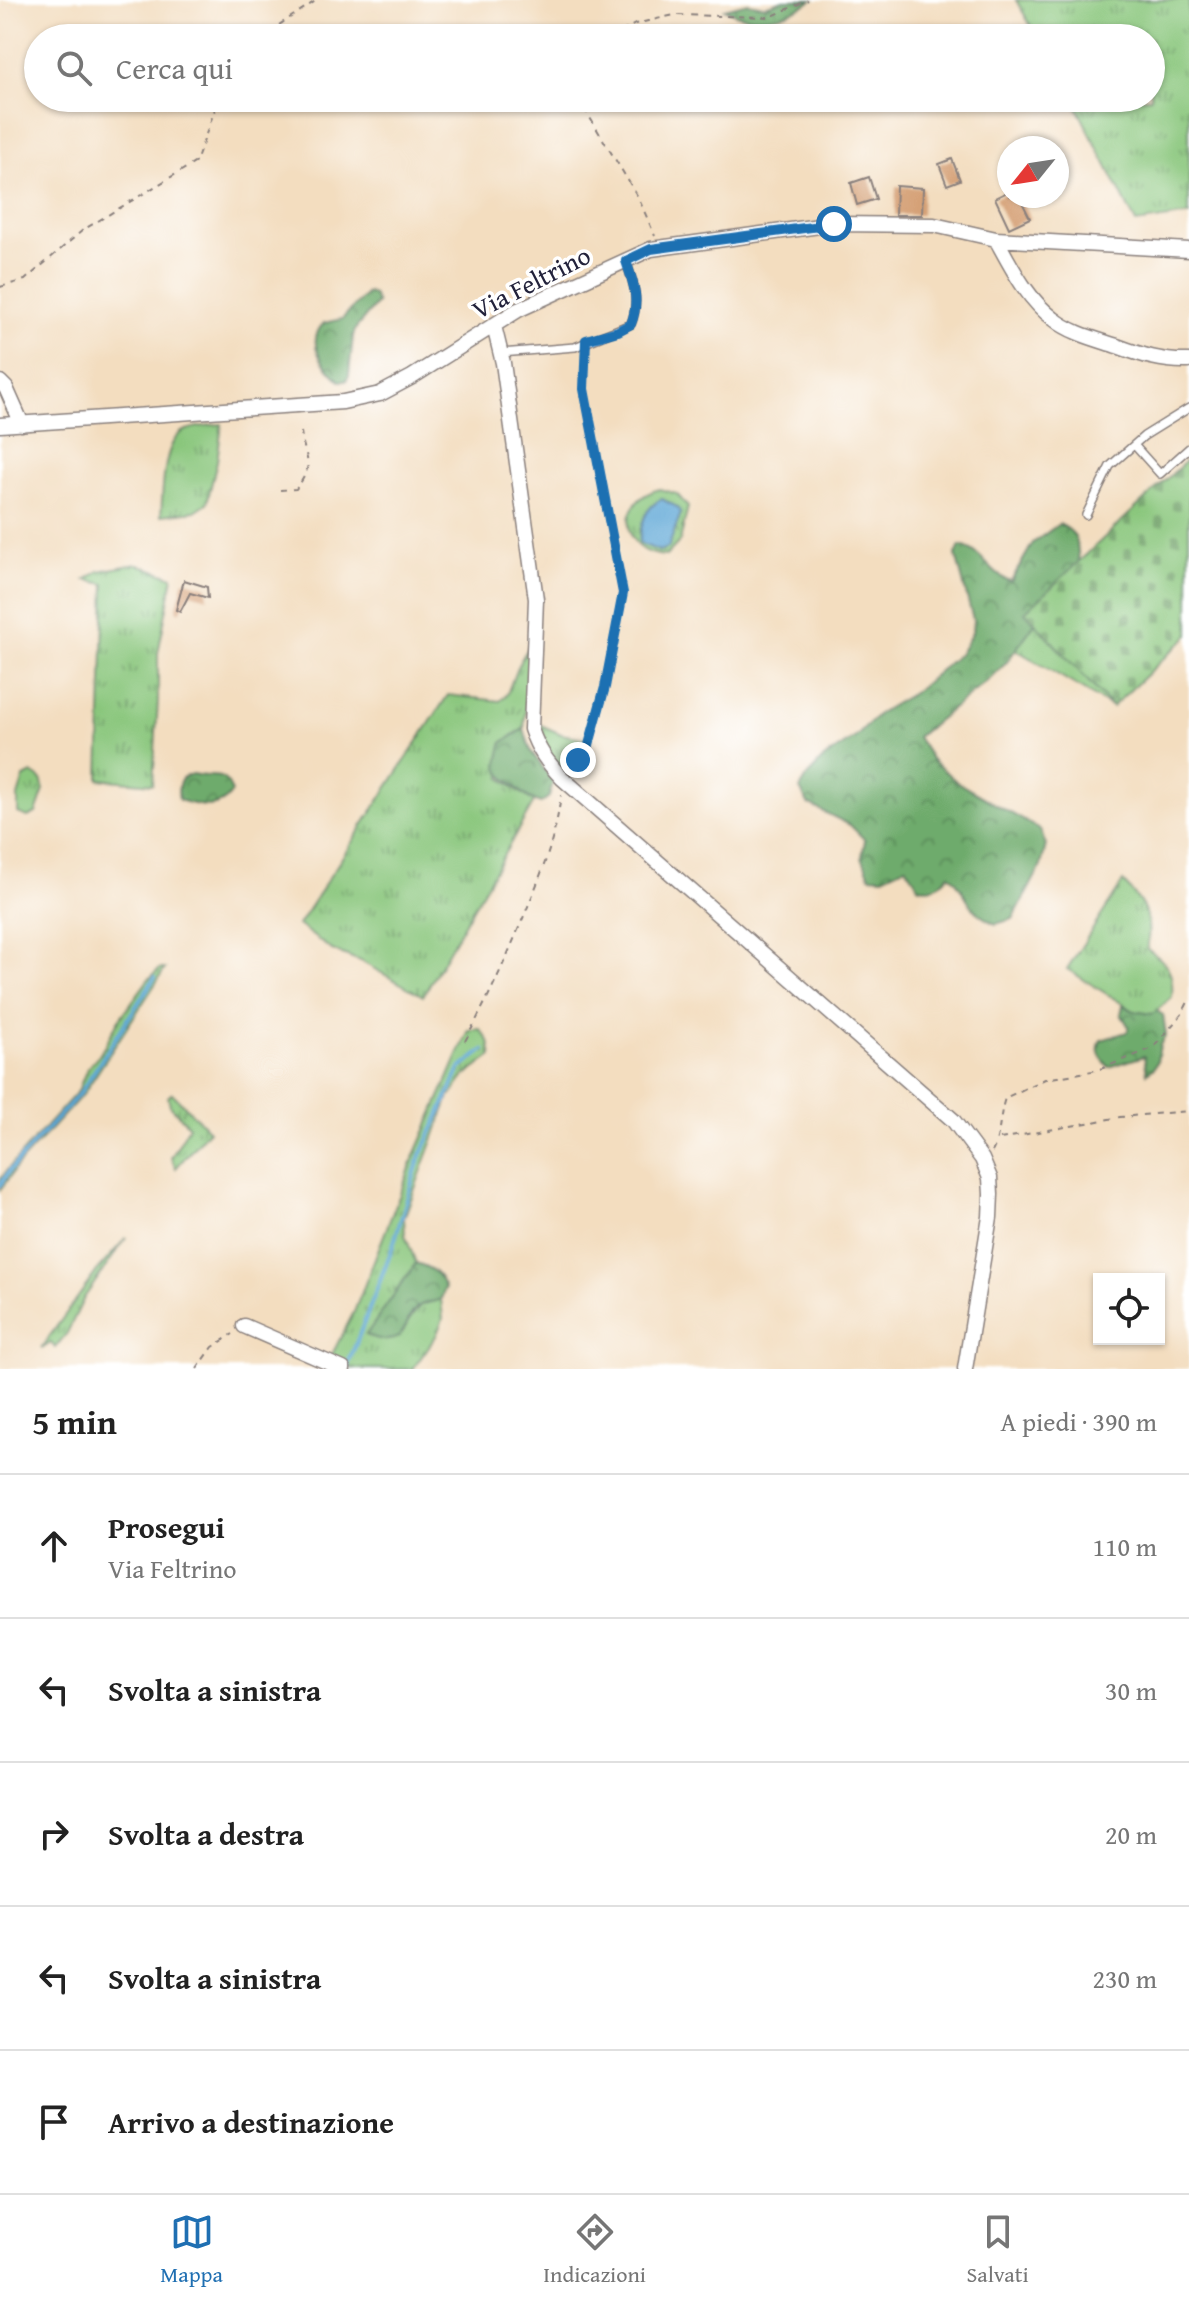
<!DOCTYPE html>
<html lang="it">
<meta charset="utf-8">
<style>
:root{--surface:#fff;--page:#f6f6f6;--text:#222;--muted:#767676;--line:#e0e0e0;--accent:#1f6fb2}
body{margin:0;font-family:"Gentium Book Plus",serif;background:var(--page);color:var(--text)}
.controls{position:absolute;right:24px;bottom:24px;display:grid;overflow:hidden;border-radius:0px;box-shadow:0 2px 6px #0004}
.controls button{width:72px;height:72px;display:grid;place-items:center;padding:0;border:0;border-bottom:2px solid var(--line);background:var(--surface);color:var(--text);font:40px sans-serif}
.compass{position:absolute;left:997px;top:136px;width:72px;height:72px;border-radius:50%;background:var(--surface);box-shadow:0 2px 6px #0004;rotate:240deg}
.stop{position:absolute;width:24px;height:24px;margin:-18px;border:6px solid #1f6fb2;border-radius:50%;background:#fff}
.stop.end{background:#1f6fb2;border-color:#fff;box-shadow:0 2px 8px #0008}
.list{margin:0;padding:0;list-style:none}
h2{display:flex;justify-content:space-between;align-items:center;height:104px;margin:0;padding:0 32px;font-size:34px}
h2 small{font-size:26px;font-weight:400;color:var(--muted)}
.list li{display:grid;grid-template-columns:52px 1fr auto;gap:24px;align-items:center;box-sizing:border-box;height:144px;padding:0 32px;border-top:2px solid var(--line)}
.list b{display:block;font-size:30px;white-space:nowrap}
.list p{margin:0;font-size:26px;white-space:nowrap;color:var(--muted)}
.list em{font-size:26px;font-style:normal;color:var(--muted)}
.icon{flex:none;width:44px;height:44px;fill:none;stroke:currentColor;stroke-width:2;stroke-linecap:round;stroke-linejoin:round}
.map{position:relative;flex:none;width:1189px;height:1369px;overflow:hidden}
.search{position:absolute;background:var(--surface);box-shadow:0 2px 6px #0004;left:24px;right:24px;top:24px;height:88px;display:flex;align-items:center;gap:20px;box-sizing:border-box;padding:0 28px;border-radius:44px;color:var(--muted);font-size:30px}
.sheet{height:824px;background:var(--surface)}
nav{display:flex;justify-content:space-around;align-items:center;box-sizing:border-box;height:112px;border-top:2px solid var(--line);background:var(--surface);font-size:22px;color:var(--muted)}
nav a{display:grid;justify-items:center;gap:4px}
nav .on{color:var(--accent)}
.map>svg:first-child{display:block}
.grass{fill:url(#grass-tufts);stroke:#56745c;stroke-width:2}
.forest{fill:url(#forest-crowns);stroke:#486654;stroke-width:2}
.cemetery{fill:url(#cemetery-stones);stroke:#56745c;stroke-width:2}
.water{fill:#5fa7d6;stroke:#406488;stroke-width:2}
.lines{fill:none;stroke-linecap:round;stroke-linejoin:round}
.stream{stroke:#5fa7d6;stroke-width:4}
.building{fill:#d5a177}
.service-casing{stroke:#8a807d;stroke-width:10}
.minor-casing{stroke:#8a807d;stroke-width:17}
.path{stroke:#8a807d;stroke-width:2;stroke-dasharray:6 6;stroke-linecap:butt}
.service{stroke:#fff;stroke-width:7}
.minor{stroke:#fff;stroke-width:14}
.route{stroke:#1f6fb2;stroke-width:10}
.labels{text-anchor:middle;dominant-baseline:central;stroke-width:7;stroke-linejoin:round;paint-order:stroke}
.street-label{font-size:26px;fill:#22223b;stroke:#fff}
</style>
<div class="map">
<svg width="1189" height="1369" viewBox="0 0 1189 1369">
<defs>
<pattern id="grass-tufts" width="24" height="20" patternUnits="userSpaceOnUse" patternTransform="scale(2)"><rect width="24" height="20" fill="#89c67c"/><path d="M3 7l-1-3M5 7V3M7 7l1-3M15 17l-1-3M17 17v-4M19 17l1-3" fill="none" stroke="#70a067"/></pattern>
<pattern id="forest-crowns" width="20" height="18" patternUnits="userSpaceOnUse" patternTransform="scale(2)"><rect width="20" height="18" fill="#6eab6c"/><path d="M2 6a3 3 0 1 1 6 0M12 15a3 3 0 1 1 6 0" fill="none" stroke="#5a8b5a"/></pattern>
<pattern id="cemetery-stones" width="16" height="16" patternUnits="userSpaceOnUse" patternTransform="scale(2)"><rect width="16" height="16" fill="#89c67c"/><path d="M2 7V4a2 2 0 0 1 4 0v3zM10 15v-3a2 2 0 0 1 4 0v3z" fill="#70a067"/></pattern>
</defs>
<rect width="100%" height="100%" fill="#fff"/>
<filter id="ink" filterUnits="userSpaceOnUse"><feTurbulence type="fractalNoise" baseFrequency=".0125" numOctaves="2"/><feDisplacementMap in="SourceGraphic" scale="16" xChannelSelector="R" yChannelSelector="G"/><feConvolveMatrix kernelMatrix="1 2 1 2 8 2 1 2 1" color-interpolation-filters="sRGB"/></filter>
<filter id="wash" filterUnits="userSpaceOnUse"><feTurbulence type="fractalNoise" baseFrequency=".006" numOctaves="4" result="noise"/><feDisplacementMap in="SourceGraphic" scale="32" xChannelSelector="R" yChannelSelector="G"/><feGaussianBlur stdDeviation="1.8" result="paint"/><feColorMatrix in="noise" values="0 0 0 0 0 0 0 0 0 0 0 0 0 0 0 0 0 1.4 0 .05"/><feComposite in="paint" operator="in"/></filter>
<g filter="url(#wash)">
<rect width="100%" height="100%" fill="#f3ddbf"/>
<path class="grass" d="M1016 0H1189V215L1136 223 1072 98H1151V38H1038Z
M222 424 217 461 207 503 195 511 161 515C163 493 162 442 184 431 195 426 210 425 222 424Z
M660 489 677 494 688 507 680 541 666 556C618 554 617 499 660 489Z
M137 564 173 577 158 653V700L153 784 99 779 105 584 86 580 99 571Z
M1035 623 1112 707 1015 649Z
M532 641 524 729 513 735 501 778 534 802 423 996 360 961 332 950 298 925 448 695 500 701 507 694 518 665Z
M534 722 561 734 587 739 581 752 559 772Z
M32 773 41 779 44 790 36 813 28 817 18 813V796L24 777Z
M1123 882C1145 905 1152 917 1147 949 1168 963 1174 970 1172 997L1152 1015 1134 1011 1067 969Z
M159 969H165L84 1093 17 1166 0 1190V1180L7 1170 78 1091 87 1068 100 1054 118 1021 148 980Z
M480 1029 489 1041 492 1056 465 1076 448 1100 404 1218 405 1235 416 1263 366 1335 388 1340 398 1336 420 1305 441 1299 443 1319 436 1336 413 1369H354L331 1356 354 1312 416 1153 469 1030Z
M172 1093 209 1130 176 1168 171 1158 189 1126 170 1106 168 1097Z
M126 1238 84 1298 67 1333 55 1348 51 1343 41 1348 97 1271Z"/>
<path class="forest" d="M784 0H813C785 18 754 25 724 9L748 3 764 6Z
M367 293 373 294 377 303 356 328 353 336 349 375 346 381H340C324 366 304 343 324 323L342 319Z
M1059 524C1079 533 1077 542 1079 562L1026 612 1035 623 1006 663 991 678 917 737 932 760 957 782 1040 830 1046 845 1041 866 1013 919 996 924C962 909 971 893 949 874 940 885 934 890 919 887L906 866 883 877 870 876 862 857 865 840 850 825 808 804 800 789 809 774 823 759 857 736 879 713 913 693 960 653 972 633 973 620 956 555 960 546C982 549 990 576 1011 581L1033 543Z
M524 729 531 751 553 782 549 797 541 803C532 801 526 796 519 790 496 770 494 774 503 742Z
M193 774C213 780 223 768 232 792 220 812 198 806 179 800 177 787 178 776 193 774Z
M1123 1005 1134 1011 1152 1014 1157 1011 1163 1015 1166 1035 1160 1045 1157 1062 1153 1069 1147 1073 1144 1056 1109 1067C1101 1058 1095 1052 1101 1040L1127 1032 1129 1027 1121 1014Z
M416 1263C432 1268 439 1273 445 1288L441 1299C435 1302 427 1302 421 1305 400 1315 413 1354 366 1335Z"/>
<path class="cemetery" d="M1189 458V635L1112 707 1025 612Z"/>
<path class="water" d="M662 499 677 507 681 513 668 548 659 551 639 543C641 525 644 507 662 499Z"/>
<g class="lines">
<path class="stream" d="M0 1185 10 1170 80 1093 155 977
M347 1367 392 1249 418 1162 460 1069 484 1050"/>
</g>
<g id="blocks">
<path class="building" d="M952 159 960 180 947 185 939 164Z
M869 177 876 199 857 205 851 183Z
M896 186 923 188 922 215H895Z
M1009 191V196H1019L1030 218 1009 228 995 198Z
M184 580 207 587 208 598 190 593 180 612 176 610Z"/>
</g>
</g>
<g filter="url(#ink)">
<use href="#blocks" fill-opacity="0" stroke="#8a807d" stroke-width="2"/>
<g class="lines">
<g class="service-casing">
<path id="service" d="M501 353 575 347 631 324C640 301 634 284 626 261
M1135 446 1160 474 1189 448
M1086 515 1110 466 1144 436 1189 408"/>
</g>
<g class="minor-casing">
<path id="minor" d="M996 239C1012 268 1027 299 1054 319 1071 333 1096 339 1117 346 1141 355 1163 362 1189 361
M494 326 503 363 536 599 531 729C538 750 547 762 562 778L953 1120 982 1159 990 1178 991 1194 990 1217 965 1369
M0 382 6 388 22 424
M0 425 343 402 380 394 412 377 518 310 651 249 834 224 934 225 996 239 1189 250
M244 1326 343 1369"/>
</g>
<path class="path" d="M259 38 317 0
M611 38 635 24 674 15 770 17 808 0
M578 98 638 197 655 236
M0 287 25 280 83 230 196 162 219 98
M280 490 296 489C316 462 305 462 301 432
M569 767 587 752 612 657 623 593 584 389 586 353
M465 1041C485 1005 502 968 518 930 537 885 555 844 561 795
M1000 1139 1120 1117 1189 1111
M992 1152C1001 1135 999 1116 1005 1098L1045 1079 1098 1070 1153 1048 1182 1014 1189 1000
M197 1369 213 1347 233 1334"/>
<use href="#service" class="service"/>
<use href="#minor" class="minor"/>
</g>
</g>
<g class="lines" filter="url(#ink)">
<path class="route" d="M578 760 587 752 605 687 623 593 584 389 586 340 618 331 631 324C640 301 634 284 626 261L651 249 834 224"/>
</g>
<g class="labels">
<g class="street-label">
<text transform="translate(531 282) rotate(-27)">Via Feltrino</text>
</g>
</g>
</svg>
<div class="controls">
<button><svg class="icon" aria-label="locate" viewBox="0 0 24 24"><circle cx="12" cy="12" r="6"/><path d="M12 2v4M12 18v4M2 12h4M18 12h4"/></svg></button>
</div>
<svg class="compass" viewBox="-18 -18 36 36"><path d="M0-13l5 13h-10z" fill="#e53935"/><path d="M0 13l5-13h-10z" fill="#767676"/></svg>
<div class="stop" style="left:834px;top:224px"></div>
<div class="stop end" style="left:578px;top:760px"></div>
<div class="search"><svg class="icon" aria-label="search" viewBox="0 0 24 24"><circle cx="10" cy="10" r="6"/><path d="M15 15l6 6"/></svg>Cerca qui</div>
</div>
<section class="sheet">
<h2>5 min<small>A piedi · 390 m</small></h2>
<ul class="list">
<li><svg class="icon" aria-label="ahead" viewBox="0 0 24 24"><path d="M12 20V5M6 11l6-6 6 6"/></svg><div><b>Prosegui</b><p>Via Feltrino</p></div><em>110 m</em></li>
<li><svg class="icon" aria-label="left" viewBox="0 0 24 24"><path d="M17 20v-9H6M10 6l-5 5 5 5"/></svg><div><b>Svolta a sinistra</b></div><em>30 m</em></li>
<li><svg class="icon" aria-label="right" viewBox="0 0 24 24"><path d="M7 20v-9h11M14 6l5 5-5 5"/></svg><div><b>Svolta a destra</b></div><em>20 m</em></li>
<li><svg class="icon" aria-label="left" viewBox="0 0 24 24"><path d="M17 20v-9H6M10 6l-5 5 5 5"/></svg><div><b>Svolta a sinistra</b></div><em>230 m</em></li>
<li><svg class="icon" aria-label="arrive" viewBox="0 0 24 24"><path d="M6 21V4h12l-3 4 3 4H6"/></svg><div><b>Arrivo a destinazione</b></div></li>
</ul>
</section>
<nav>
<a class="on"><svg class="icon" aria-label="map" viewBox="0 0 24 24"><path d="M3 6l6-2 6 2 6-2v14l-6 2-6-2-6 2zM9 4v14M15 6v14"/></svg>Mappa</a>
<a><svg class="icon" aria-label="directions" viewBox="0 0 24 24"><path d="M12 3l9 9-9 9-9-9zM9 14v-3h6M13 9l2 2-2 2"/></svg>Indicazioni</a>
<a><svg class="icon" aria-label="saved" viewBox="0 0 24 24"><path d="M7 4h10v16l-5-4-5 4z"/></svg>Salvati</a>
</nav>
